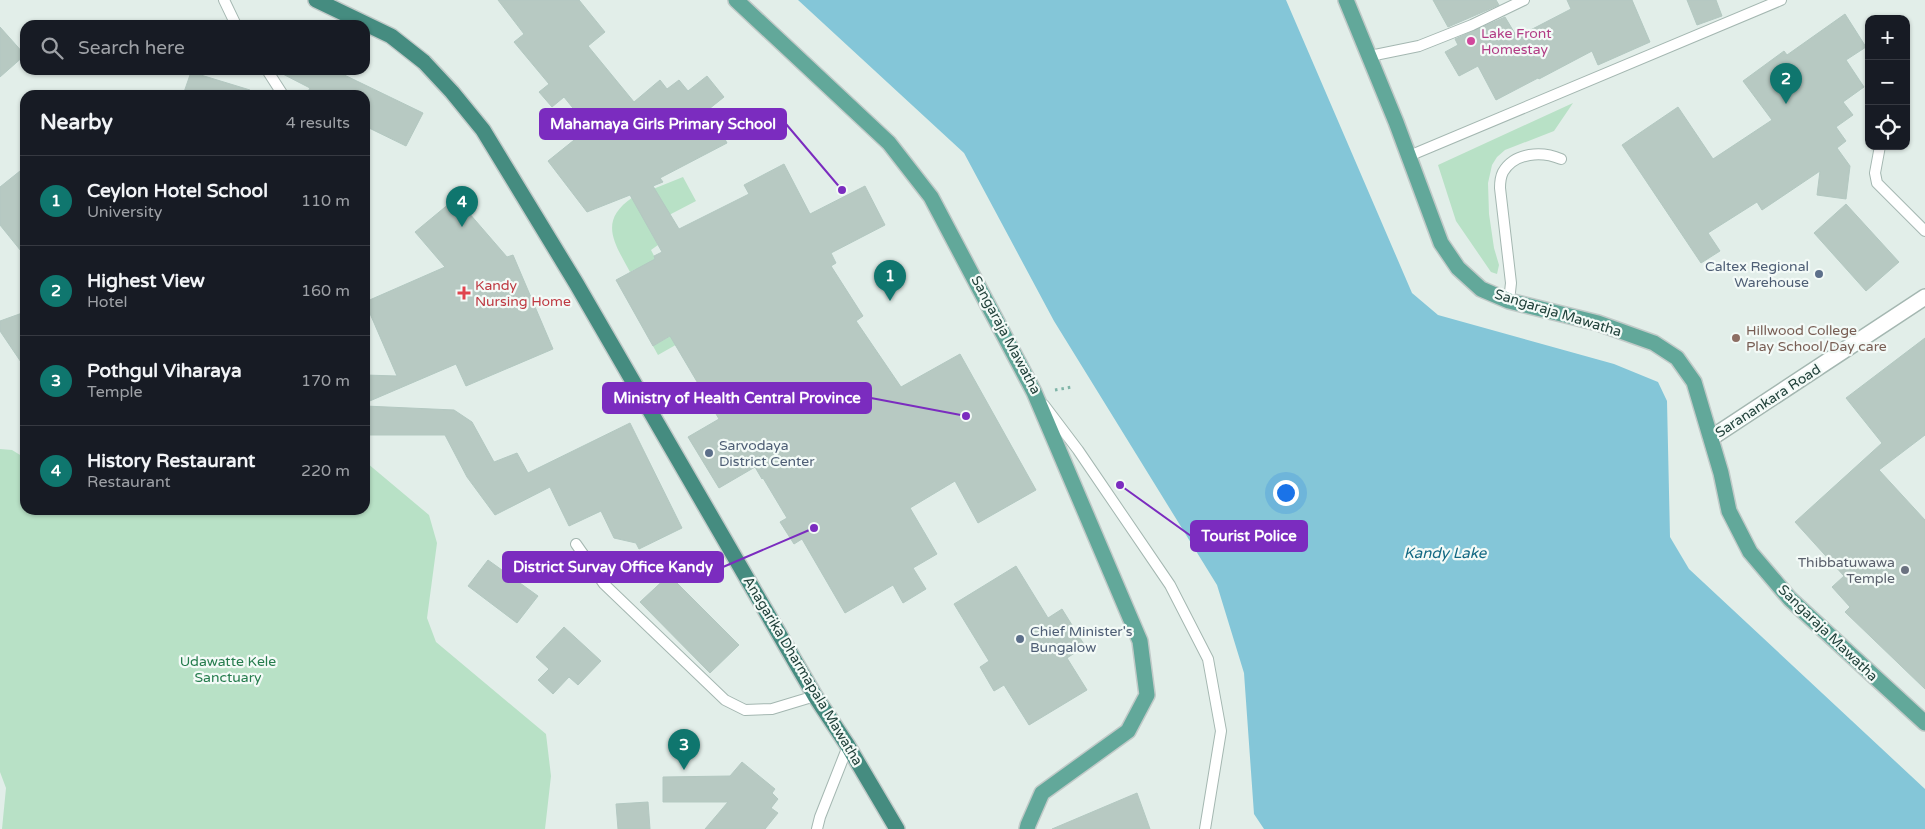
<!DOCTYPE html>
<meta charset="utf-8">
<style>
:root{--surface:#171b24;--page:#20242c;--text:#f1f3f6;--muted:#9ea1a6;--line:#363941;--accent:#0f766e}
body{margin:0;font-family:"Varela Round",sans-serif;background:var(--page);color:var(--text)}
.controls{position:absolute;right:15px;top:15px;display:grid;overflow:hidden;border-radius:10px;box-shadow:0 1px 4px #0004}
.controls button{width:45px;height:45px;display:grid;place-items:center;padding:0;border:0;border-bottom:1px solid var(--line);background:var(--surface);color:var(--text);font:25px sans-serif}
.you{position:absolute;left:1285px;top:492px;width:18px;height:18px;margin:-12px;border:4px solid #fff;border-radius:50%;background:#1a73e8;box-shadow:0 0 0 8px #1a73e833}
.badge{display:grid;place-items:center;width:32px;height:32px;border-radius:50%;background:var(--accent);color:#fff;font-size:16px;font-weight:700}
.pin{position:absolute;translate:-50% -41px;filter:drop-shadow(0 1px 2px #0008)}
.pin::after{content:'';position:absolute;top:26px;width:18px;height:15px;background:inherit;clip-path:polygon(0 0,100% 0,50% 100%)}
.list{margin:0;padding:0;list-style:none}
h2{display:flex;justify-content:space-between;align-items:center;height:65px;margin:0;padding:0 20px;font-size:21px}
h2 small{font-size:16px;font-weight:400;color:var(--muted)}
.list li{display:grid;grid-template-columns:32px 1fr auto;gap:15px;align-items:center;box-sizing:border-box;height:90px;padding:0 20px;border-top:1px solid var(--line)}
.list b{display:block;font-size:19px;white-space:nowrap}
.list p{margin:0;font-size:16px;white-space:nowrap;color:var(--muted)}
.list em{font-size:16px;font-style:normal;color:var(--muted)}
.icon{flex:none;width:28px;height:28px;fill:none;stroke:currentColor;stroke-width:2;stroke-linecap:round;stroke-linejoin:round}
.map{position:relative;flex:none;width:1925px;height:829px;overflow:hidden}
.search{position:absolute;background:var(--surface);box-shadow:0 1px 4px #0004;left:20px;top:20px;width:350px;height:55px;display:flex;align-items:center;gap:12px;box-sizing:border-box;padding:0 18px;border-radius:15px;color:var(--muted);font-size:19px}
.panel{position:absolute;background:var(--surface);box-shadow:0 1px 4px #0004;left:20px;top:90px;width:350px;height:425px;border-radius:15px}
.map>svg:first-child{display:block}
.green{fill:#b8e1c6}
.water{fill:#84c6d8}
.building{fill:#b7c9c2;stroke:#b3c8c1}
.lines{fill:none;stroke-linecap:round;stroke-linejoin:round}
.service-casing{stroke:#a4b7b1;stroke-width:12}
.minor-casing{stroke:#a4b7b1;stroke-width:18}
.primary-casing{stroke:#c1cac8;stroke-width:18}
.trunk-casing{stroke:#c1cac8;stroke-width:18}
.path{stroke:#7fb4a7;stroke-width:3;stroke-dasharray:2.5 4;stroke-linecap:butt}
.service{stroke:#fff;stroke-width:10}
.minor{stroke:#fff;stroke-width:15}
.primary{stroke:#62a89a;stroke-width:15}
.trunk{stroke:#458c80;stroke-width:15}
.hotel-dot{fill:#d1479c;stroke:#f3faf7;stroke-width:2}
.service-dot{fill:#5c6f8a;stroke:#f3faf7;stroke-width:2}
.health-dot{fill:#e0444e;stroke:#f3faf7;stroke-width:2}
.education-dot{fill:#8d6e63;stroke:#f3faf7;stroke-width:2}
.worship-dot{fill:#6b7280;stroke:#f3faf7;stroke-width:2}
.labels{text-anchor:middle;dominant-baseline:central;stroke-width:4.5;stroke-linejoin:round;paint-order:stroke}
.hotel-label{font-size:14px;fill:#b23c85;stroke:#f3faf7;text-anchor:start}
.service-label{font-size:14px;fill:#4e5e75;stroke:#f3faf7;text-anchor:start}
.health-label{font-size:14px;fill:#be3a42;stroke:#f3faf7;text-anchor:start}
.street-label{font-size:14px;fill:#20413a;stroke:#f3faf7}
.education-label{font-size:14px;fill:#785e54;stroke:#f3faf7;text-anchor:start}
.worship-label{font-size:14px;fill:#5b616d;stroke:#f3faf7;text-anchor:end}
.park-label{font-size:14px;fill:#257c4d;stroke:#f3faf7}
.water-label{font-size:15px;font-style:italic;fill:#136983;stroke:#f3faf7}
.leader{fill:none;stroke:#7b2cbf;stroke-width:2}
.callout-dot{fill:#7b2cbf;stroke:#f3faf7;stroke-width:2}
.callout{fill:#7b2cbf;stroke:#7b2cbf;stroke-width:2}
.callout-label{font-size:15px;text-anchor:middle;font-weight:bold;fill:#fff}
</style>
<div class="map">
<svg width="1925" height="829" viewBox="0 0 1925 829">
<rect width="100%" height="100%" fill="#e2eee9"/>
<path class="green" d="M1573 103 1554 131 1505 150 1497 157 1492 165 1488 183 1489 214 1494 248 1499 265 1497 274 1491 272 1456 221 1438 165Z
M683 177 696 201 648 226 658 245 651 250 695 334 658 355 653 346 672 335 636 269 630 272C614 242 598 221 633 197Z
M0 449 12 450 25 458V510H140L149 512 151 510H365V458L367 463 429 515 437 543 427 618 436 642 546 734 551 776 545 829H2L6 788 0 772Z"/>
<path class="water" d="M798 0H1286L1412 293 1438 315 1614 364 1658 382 1667 401 1670 537 1689 569 1925 789V829H1264L1254 814 1244 673 1217 585 1054 321 964 153Z"/>
<path class="building" d="M498 0H579L605 32 588 46 634 102 660 80 667 89 679 80 688 91 707 76 724 97 709 109 727 143 660 178 663 182 653 186 679 229 749 194 744 185 784 164 810 214 865 186 885 225 831 253 836 263 831 266 863 316 856 321 901 387 960 354 1036 490 978 523 955 481 910 508 937 554 913 568 926 589 903 603 893 585 845 613 802 539 794 544 780 522 787 518 763 478 762 479 755 467 719 488 688 437 719 419 670 336 653 346 616 280 655 259 654 256 662 252 630 195 587 212 548 161 589 128 564 97 552 107 539 92 549 84 514 42 524 34Z
M1433 0H1496L1499 5 1448 27Z
M1567 0H1632L1650 42 1598 65 1592 51 1539 79 1538 78 1496 100 1478 66 1459 76 1445 52 1458 45 1455 39 1505 17 1517 37 1571 9Z
M1687 0H1716L1722 16 1697 25Z
M1845 14 1866 47 1846 60 1864 87 1843 102 1853 115 1836 127 1846 141 1837 148 1850 166 1846 199 1817 195 1820 171 1762 210 1757 202 1708 233 1720 251 1701 263 1622 145 1678 107 1713 159 1772 120 1743 81 1784 51 1787 55Z
M0 27 25 55 0 77Z
M275 70H334L423 113 406 146 365 126V95H306L310 88Z
M191 72 250 90 249 95H183Z
M25 167V256L0 225V187Z
M456 198 507 257 513 255 553 349 466 386 456 364 365 403V375L397 376 365 302 445 267 415 232Z
M1846 204 1899 262 1866 291 1814 233Z
M25 312V368L0 331V321Z
M1925 338V435L1879 470 1925 520V689L1845 612 1850 607 1832 587 1844 576 1795 522 1882 443 1846 398Z
M365 406 454 410 472 422 494 462 517 453 528 473 630 423 682 528 639 549 636 543 614 538 601 511 569 526 550 487 495 515 467 477 445 435H365Z
M488 560 538 596 517 623 468 586Z
M1016 566 1048 618 1062 609 1085 646 1067 658 1087 690 1029 725 1004 685 994 691 980 667 989 661 954 604Z
M669 575 739 645 710 673 640 602Z
M564 627 601 661 578 685 569 677 553 694 538 680 549 669 536 657Z
M742 762 775 789 772 793 778 799 771 808 778 813 765 829H705L728 802H663V777L730 776Z
M1137 793 1150 829H1052Z
M648 802 650 829H618L616 804Z"/>
<g class="lines">
<g class="service-casing">
<path id="service" d="M224 0 236 25
M1370 56 1419 46 1472 25 1524 0
M267 70 283 95
M1880 146 1875 173 1877 183 1925 231
M1409 156 1781 0
M1509 301 1511 283 1500 188C1500 183 1501 176 1503 172 1515 152 1542 151 1561 159
M1044 405 1078 450 1170 585 1208 659 1221 731 1205 829
M576 544 604 584 725 700 745 710 772 709 815 696
M817 829 820 817 848 746"/>
</g>
<g class="minor-casing">
<path id="minor" d="M1711 438 1925 297"/>
</g>
<g class="primary-casing">
<path id="primary" d="M736 0 889 143 931 197 1034 392 1140 641 1147 695 1128 731 1042 793 1028 825 1027 829
M1346 0 1396 122 1441 243 1458 268 1481 289 1509 301 1598 323 1654 343 1677 358 1694 382 1721 473 1729 511 1750 552 1790 599 1925 723"/>
</g>
<g class="trunk-casing">
<path id="trunk" d="M316 0 391 36 424 62 452 92 483 130 576 283 815 696 848 746 897 829"/>
</g>
<path class="path" d="M1055 390 1072 387"/>
<use href="#service" class="service"/>
<use href="#minor" class="minor"/>
<use href="#primary" class="primary"/>
<use href="#trunk" class="trunk"/>
</g>
<circle class="hotel-dot" cx="1471" cy="41" r="5"/>
<g class="service-dot">
<circle cx="1819" cy="274" r="5"/>
<circle cx="709" cy="453" r="5"/>
<circle cx="1020" cy="639" r="5"/>
</g>
<path class="health-dot" d="M461.5 285.5h5v5h5v5h-5v5h-5v-5h-5v-5h5z"/>
<circle class="education-dot" cx="1736" cy="338" r="5"/>
<circle class="worship-dot" cx="1905" cy="570" r="5"/>
<g class="labels">
<g class="hotel-label">
<text x="1481" y="33">Lake Front<tspan x="1481" dy="16">Homestay</tspan></text>
</g>
<g class="service-label">
<text x="1809" y="266" text-anchor="end">Caltex Regional<tspan x="1809" dy="16">Warehouse</tspan></text>
<text x="719" y="445">Sarvodaya<tspan x="719" dy="16">District Center</tspan></text>
<text x="1030" y="631">Chief Minister's<tspan x="1030" dy="16">Bungalow</tspan></text>
</g>
<g class="health-label">
<text x="475" y="285">Kandy<tspan x="475" dy="16">Nursing Home</tspan></text>
</g>
<g class="street-label">
<text transform="translate(1558 313) rotate(17)">Sangaraja Mawatha</text>
<text transform="translate(1006 335) rotate(62)">Sangaraja Mawatha</text>
<text transform="translate(1768 401) rotate(-33)">Saranankara Road</text>
<text transform="translate(1828 633) rotate(44)">Sangaraja Mawatha</text>
<text transform="translate(803 671) rotate(59)">Anagarika Dharmapala Mawatha</text>
</g>
<g class="education-label">
<text x="1746" y="330">Hillwood College<tspan x="1746" dy="16">Play School/Day care</tspan></text>
</g>
<g class="worship-label">
<text x="1895" y="562">Thibbatuwawa<tspan x="1895" dy="16">Temple</tspan></text>
</g>
<g class="park-label">
<text x="228" y="661">Udawatte Kele<tspan x="228" dy="16">Sanctuary</tspan></text>
</g>
<g class="water-label">
<text x="1445" y="553">Kandy Lake</text>
</g>
</g>
<path class="leader" d="M842 190L786 124M966 416L871 398M1120 485L1191 536M814 528L723 567"/>
<g class="callout-dot">
<circle cx="842" cy="190" r="5"/>
<circle cx="966" cy="416" r="5"/>
<circle cx="1120" cy="485" r="5"/>
<circle cx="814" cy="528" r="5"/>
</g>
<g class="callout">
<rect x="540" y="109" width="246" height="30" rx="5"/>
<rect x="603" y="383" width="268" height="30" rx="5"/>
<rect x="1191" y="521" width="116" height="30" rx="5"/>
<rect x="503" y="552" width="220" height="30" rx="5"/>
</g>
<g class="callout-label">
<text x="663" y="129">Mahamaya Girls Primary School</text>
<text x="737" y="403">Ministry of Health Central Province</text>
<text x="1249" y="541">Tourist Police</text>
<text x="613" y="572">District Survay Office Kandy</text>
</g>
</svg>
<div class="controls">
<button>+</button>
<button>−</button>
<button><svg class="icon" aria-label="locate" viewBox="0 0 24 24"><circle cx="12" cy="12" r="6"/><path d="M12 2v4M12 18v4M2 12h4M18 12h4"/></svg></button>
</div>
<div class="you"></div>
<div class="pin badge" style="left:890px;top:301px">1</div>
<div class="pin badge" style="left:1786px;top:104px">2</div>
<div class="pin badge" style="left:684px;top:770px">3</div>
<div class="pin badge" style="left:462px;top:227px">4</div>
<div class="search"><svg class="icon" aria-label="search" viewBox="0 0 24 24"><circle cx="10" cy="10" r="6"/><path d="M15 15l6 6"/></svg>Search here</div>
<section class="panel">
<h2>Nearby<small>4 results</small></h2>
<ul class="list">
<li><span class="badge">1</span><div><b>Ceylon Hotel School</b><p>University</p></div><em>110 m</em></li>
<li><span class="badge">2</span><div><b>Highest View</b><p>Hotel</p></div><em>160 m</em></li>
<li><span class="badge">3</span><div><b>Pothgul Viharaya</b><p>Temple</p></div><em>170 m</em></li>
<li><span class="badge">4</span><div><b>History Restaurant</b><p>Restaurant</p></div><em>220 m</em></li>
</ul>
</section>
</div>
